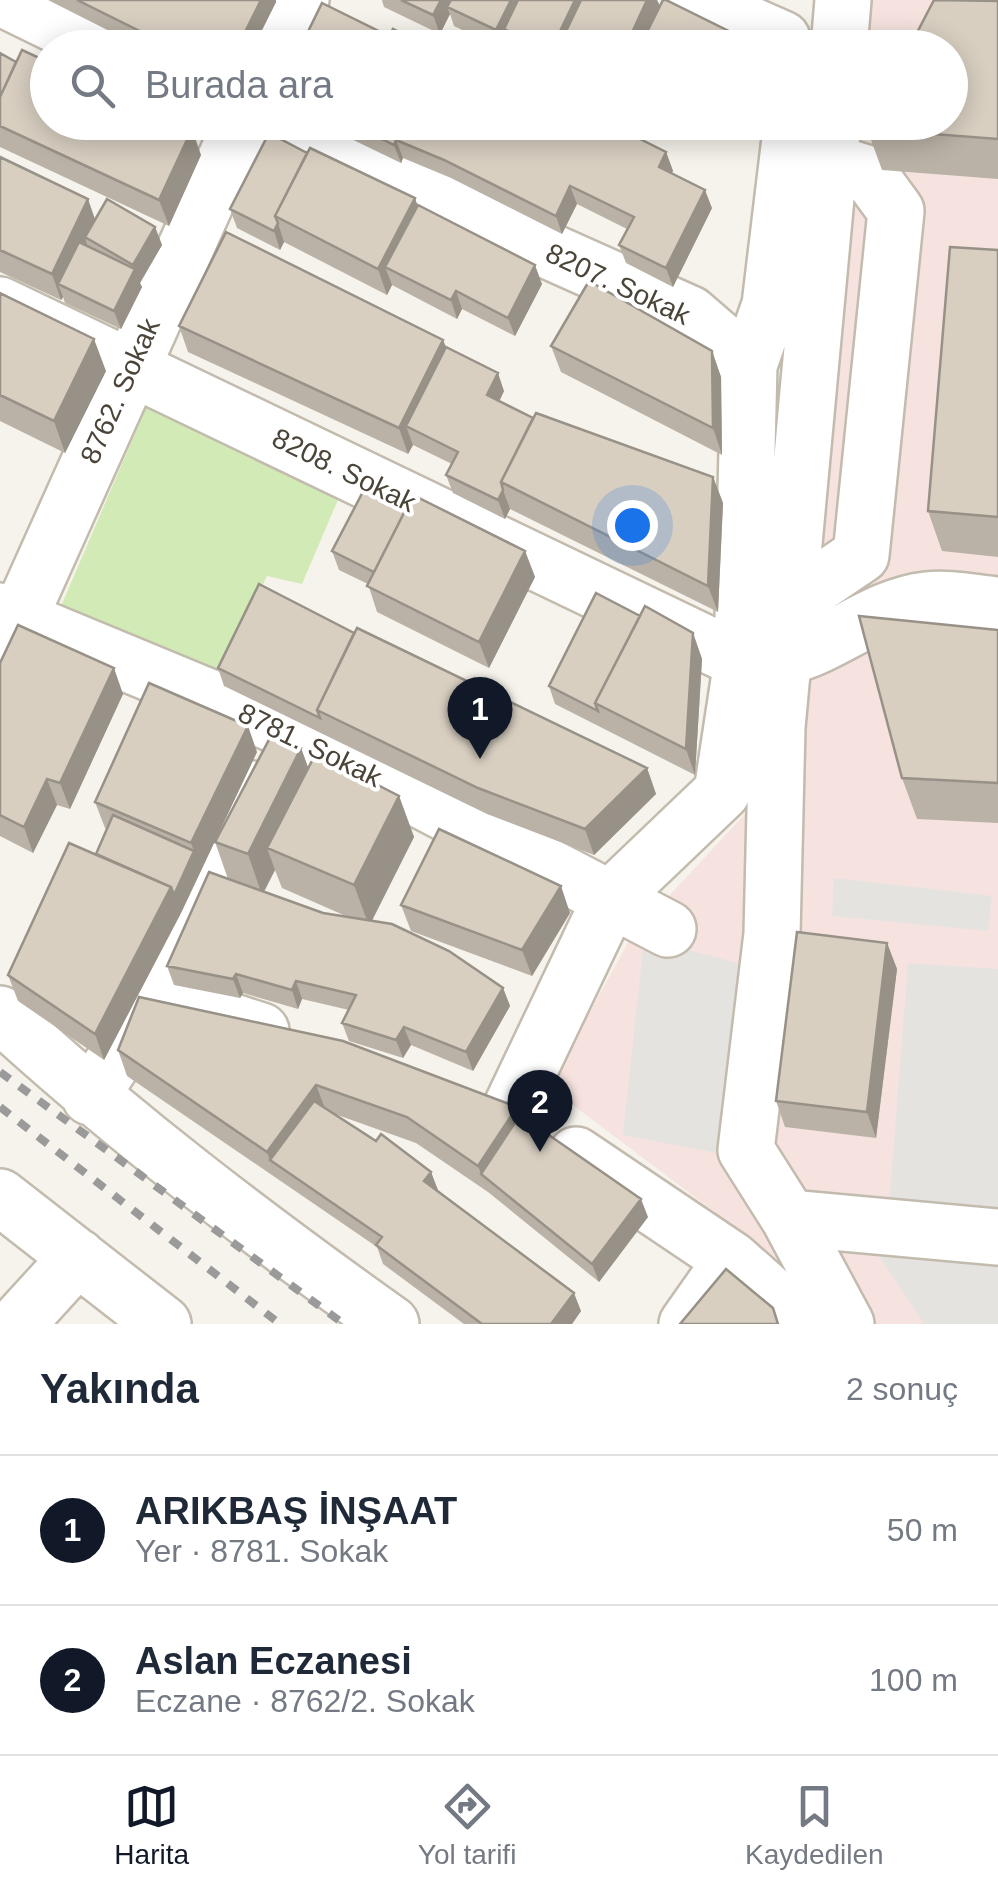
<!DOCTYPE html>
<html lang="tr">
<meta charset="utf-8">
<style>
:root{--surface:#fff;--page:#f2f2f3;--text:#1f2937;--muted:#747a83;--line:#e0e1e3;--accent:#111827}
body{margin:0;font-family:Arial,sans-serif;background:var(--page);color:var(--text)}
.you{position:absolute;left:632px;top:525px;width:35px;height:35px;margin:-25px;border:8px solid #fff;border-radius:50%;background:#1a73e8;box-shadow:0 0 0 15px #1a73e833}
.badge{display:grid;place-items:center;width:65px;height:65px;border-radius:50%;background:var(--accent);color:#fff;font-size:32px;font-weight:700}
.pin{position:absolute;translate:-50% -82px;filter:drop-shadow(0 2px 5px #0008)}
.pin::after{content:'';position:absolute;top:52px;width:35px;height:30px;background:inherit;clip-path:polygon(0 0,100% 0,50% 100%)}
.list{margin:0;padding:0;list-style:none}
h2{display:flex;justify-content:space-between;align-items:center;height:130px;margin:0;padding:0 40px;font-size:42px}
h2 small{font-size:32px;font-weight:400;color:var(--muted)}
.list li{display:grid;grid-template-columns:65px 1fr auto;gap:30px;align-items:center;box-sizing:border-box;height:150px;padding:0 40px;border-top:2px solid var(--line)}
.list b{display:block;font-size:38px;white-space:nowrap}
.list p{margin:0;font-size:32px;white-space:nowrap;color:var(--muted)}
.list em{font-size:32px;font-style:normal;color:var(--muted)}
.icon{flex:none;width:55px;height:55px;fill:none;stroke:currentColor;stroke-width:2;stroke-linecap:round;stroke-linejoin:round}
.map{position:relative;flex:none;width:998px;height:1324px;overflow:hidden}
.search{position:absolute;background:var(--surface);box-shadow:0 5px 25px #0003;left:30px;right:30px;top:30px;height:110px;display:flex;align-items:center;gap:25px;box-sizing:border-box;padding:0 35px;border-radius:55px;color:var(--muted);font-size:38px}
.sheet{height:430px;background:var(--surface)}
nav{display:flex;justify-content:space-around;align-items:center;box-sizing:border-box;height:140px;border-top:2px solid var(--line);background:var(--surface);font-size:28px;color:var(--muted)}
nav a{display:grid;justify-items:center;gap:5px}
nav .on{color:var(--accent)}
.map>svg:first-child{display:block}
.medical{fill:#f6e3e0}
.green{fill:#d2eab5}
.parking{fill:#e5e3e0}
.lines{fill:none;stroke-linecap:round;stroke-linejoin:round}
.minor-casing{stroke:#c2bbae;stroke-width:60}
.minor{stroke:#fff;stroke-width:55}
.rail{stroke:#9a9a9a;stroke-width:8;stroke-dasharray:12 12;stroke-linecap:butt}
.wall{fill:#bab2a6;fill-rule:evenodd}
.shaded-wall{fill:#979187}
.building{fill:#d8cfc1;stroke:#979187;stroke-width:2.5}
.labels{text-anchor:middle;dominant-baseline:central;stroke-width:8;stroke-linejoin:round;paint-order:stroke}
.street-label{font-size:28px;fill:#4b4439;stroke:#fff}
</style>
<div class="map">
<svg width="998" height="1324" viewBox="0 0 998 1324">
<rect width="100%" height="100%" fill="#f6f3ec"/>
<path class="medical" d="M820 0H998V1324H830L807 1282 549 1087 631 937 757 801 810 123 950 122V48L815 47Z"/>
<path class="green" d="M149 401 340 495 302 584 267 576 219 676 61 606Z"/>
<path class="parking" d="M834 878 992 896 988 931 832 916Z
M644 939 750 966 732 1156 623 1135Z
M908 963 998 969V1220L889 1206Z
M868 1240 998 1249V1324H924Z"/>
<g class="lines">
<g class="minor-casing">
<path id="minor" d="M6 0 104 48
M694 0 782 39 784 48
M278 48 301 0
M839 48 843 0
M261 122 690 314 749 365 742 661 722 792 611 898 510 1110
M833 122 777 727 772 934 746 1150 789 1218 998 1237
M0 305 742 661
M749 365 770 305 792 122
M790 603 861 555 896 211 869 174 830 162
M0 611 281 727 668 929
M786 657C835 645 875 606 926 600 949 597 975 603 998 605
M0 661 242 122
M156 997 261 1031
M0 1014C123 1127 255 1227 391 1324
M90 1097 156 997 252 789
M576 1155 732 1260 687 1324
M0 1197 163 1324
M789 1218 846 1324
M732 1260 794 1315 798 1324
M17 1324 78 1257"/>
</g>
<use href="#minor" class="minor"/>
<path class="rail" d="M0 1072 344 1324
M0 1107 280 1324"/>
</g>
<path class="wall" d="M48 0H276V2L253 48H143Z
M382 0H657L660 6 760 48H512L508 39 504 48H500L454 26 450 14 440 34 384 7Z
M998 1V179L882 170 867 129Z
M0 53 201 155 169 226 0 147Z
M316 122H606L666 152 673 171 672 173 712 208 673 287 626 263 619 245 627 229 577 204 562 234 451 178 403 158 401 163Z
M307 153 418 205 542 284 515 336 462 309 457 319 392 285 387 295 284 242 280 250 237 228 230 209Z
M0 157 95 219 155 227 162 245 140 283 142 287 121 329 65 303 63 297 61 300 0 272Z
M998 250V557L942 551 928 511Z
M0 293 106 371 65 453 0 421Z
M179 326 443 340 446 347 504 391 499 402 533 418 713 477 723 503 718 612 510 509 505 519 453 493 446 475 452 464 413 445 408 454 188 352Z
M551 346 712 351 721 377 722 455 561 372Z
M409 503 525 551 535 577 489 668 377 612 368 584 339 570 332 551Z
M640 616 693 633 702 659 695 775 555 704 549 686Z
M998 630V823L917 819 902 778Z
M354 633 647 768 656 794 594 855 487 814 224 686 218 668Z
M0 663 123 694 70 809 57 805 33 853 0 836Z
M301 748 308 768 399 796 414 837 372 921 503 988 510 1006 473 1071 411 1045 403 1058 349 1041 342 1023 349 1010 302 999 298 1009 243 993 240 998 174 985 167 966 228 879 215 842ZM275 870 282 888 348 917 323 913 264 892Z
M257 752 181 913 104 1060 18 1001 8 975 96 854 107 829 105 828 95 802Z
M401 905 570 913 532 976 411 931Z
M887 943 897 969 876 1138 785 1127 776 1101Z
M118 1050 517 1107 520 1115 648 1217 599 1282 488 1192 416 1143 332 1113 376 1141 431 1172 437 1191 581 1311 572 1324H464L383 1264 377 1247 127 1076Z"/>
<path class="shaded-wall" d="M261 0H276V2L253 48H237Z
M441 0H457L447 7 450 14 440 34 433 15Z
M511 0H526L504 29 508 39 503 48 496 30Z
M575 0H591L568 48H552Z
M647 0H657L660 6 640 48H625Z
M192 129 201 155 169 226 159 200Z
M396 140 403 158 401 163 394 145Z
M666 152 673 171 665 185 659 167Z
M570 186 577 204 562 234 556 216Z
M705 190 712 208 673 287 666 268Z
M415 198 424 224 385 267 392 285 387 295 378 269Z
M88 199 97 225 85 237 87 245 58 284 63 297 61 300 52 274Z
M278 223 284 242 280 250 274 231Z
M155 227 162 245 140 283 142 287 121 329 114 311 135 269 133 265Z
M535 265 542 284 515 336 508 318Z
M456 291 462 309 457 319 451 300Z
M94 339 106 371 65 453 54 421Z
M443 340 453 366 406 426 413 445 408 454 399 428Z
M712 351 721 377 722 455 713 428Z
M498 373 504 391 493 414 487 395Z
M713 477 723 503 718 612 708 586Z
M503 490 510 509 505 519 498 500Z
M525 551 535 577 489 668 479 642Z
M693 633 702 659 695 775 686 749Z
M114 668 123 694 70 809 60 783Z
M248 726 257 752 181 913 104 1060 95 1034 171 887 194 851 191 843Z
M301 748 316 789 267 848 275 870 262 895 248 854Z
M647 768 656 794 594 855 585 829Z
M47 779 57 805 33 853 24 827Z
M399 796 414 837 369 926 354 885Z
M561 886 570 913 532 976 522 950Z
M887 943 897 969 876 1138 867 1112Z
M236 974 243 993 240 998 233 979Z
M296 981 302 999 298 1009 292 990Z
M503 988 510 1006 473 1071 466 1052Z
M404 1027 411 1045 403 1058 396 1040Z
M316 1085 326 1111 270 1160 276 1178 267 1152Z
M517 1107 526 1133 481 1174 488 1192 478 1166Z
M431 1172 438 1190 431 1200 424 1181Z
M641 1199 648 1217 599 1282 592 1264Z
M574 1293 581 1311 572 1324H551Z"/>
<path class="building" d="M77 0H261L237 48H174Z
M401 0H441L433 15Z
M451 0H511L496 30 447 7Z
M518 0H575L552 48H544L504 29Z
M581 0H647L625 48H558Z
M663 0H666L759 46 758 48H639Z
M934 0 998 1V139L867 129 870 122H950V48H909Z
M322 3 389 36 393 29 430 48H300Z
M445 42 456 48H442Z
M22 50 48 62V122H177L192 129 159 200 0 126V97Z
M0 53 16 62 0 97Z
M348 122H606L666 152 659 167 705 190 666 268 619 245 634 217 570 186 556 216 444 160 396 140 394 145Z
M269 133 307 153 275 216 278 223 274 231 230 209Z
M310 148 415 198 378 269 275 216Z
M0 157 88 199 52 274 0 250Z
M107 199 155 227 133 265 85 237Z
M418 205 535 265 508 318 456 291 451 300 385 267Z
M226 232 443 340 399 428 179 326Z
M79 242 135 269 114 311 58 284Z
M950 247 998 250V517L928 511Z
M589 281 712 351 713 428 551 346Z
M0 293 94 339 54 421 0 395Z
M446 347 498 373 487 395 533 418 501 482 503 490 498 500 446 475 458 452 406 426Z
M536 413 713 477 708 586 501 482Z
M368 482 409 503 374 572 332 551Z
M413 495 525 551 479 642 367 586Z
M259 584 354 633 317 710 320 718 218 668Z
M596 593 640 616 595 703 598 711 549 686Z
M645 606 693 633 686 749 595 703Z
M859 616 998 630V783L902 778Z
M18 625 114 668 60 783 47 779 24 827 0 815V663Z
M357 628 647 768 585 829 478 788 317 710Z
M149 683 248 726 191 843 95 802Z
M272 734 301 748 248 854 215 842Z
M316 753 399 796 354 885 267 848Z
M113 815 194 851 174 895 171 887 96 854Z
M439 829 561 886 522 950 401 905Z
M69 843 171 887 95 1034 8 975Z
M209 872 323 913 392 924 449 951 503 988 466 1052 404 1027 396 1040 342 1023 356 995 296 981 292 990 236 974 233 979 167 966Z
M797 932 887 943 867 1112 776 1101Z
M139 997 343 1041 517 1107 478 1166 407 1117 316 1085 267 1152 118 1050Z
M314 1101 376 1141 381 1134 431 1172 424 1181 574 1293 551 1324H482L376 1245 382 1237 270 1160Z
M520 1115 641 1199 592 1264 481 1174Z
M726 1269 773 1308 778 1324H680Z"/>
<g class="labels">
<g class="street-label">
<text transform="translate(618 284) rotate(25)">8207. Sokak</text>
<text transform="translate(120 391) rotate(-66)">8762. Sokak</text>
<text transform="translate(344 470) rotate(26)">8208. Sokak</text>
<text transform="translate(310 745) rotate(26)">8781. Sokak</text>
</g>
</g>
</svg>
<div class="you"></div>
<div class="pin badge" style="left:480px;top:759px">1</div>
<div class="pin badge" style="left:540px;top:1152px">2</div>
<div class="search"><svg class="icon" aria-label="search" viewBox="0 0 24 24"><circle cx="10" cy="10" r="6"/><path d="M15 15l6 6"/></svg>Burada ara</div>
</div>
<section class="sheet">
<h2>Yakında<small>2 sonuç</small></h2>
<ul class="list">
<li><span class="badge">1</span><div><b>ARIKBAŞ İNŞAAT</b><p>Yer · 8781. Sokak</p></div><em>50 m</em></li>
<li><span class="badge">2</span><div><b>Aslan Eczanesi</b><p>Eczane · 8762/2. Sokak</p></div><em>100 m</em></li>
</ul>
</section>
<nav>
<a class="on"><svg class="icon" aria-label="map" viewBox="0 0 24 24"><path d="M3 6l6-2 6 2 6-2v14l-6 2-6-2-6 2zM9 4v14M15 6v14"/></svg>Harita</a>
<a><svg class="icon" aria-label="directions" viewBox="0 0 24 24"><path d="M12 3l9 9-9 9-9-9zM9 14v-3h6M13 9l2 2-2 2"/></svg>Yol tarifi</a>
<a><svg class="icon" aria-label="saved" viewBox="0 0 24 24"><path d="M7 4h10v16l-5-4-5 4z"/></svg>Kaydedilen</a>
</nav>
